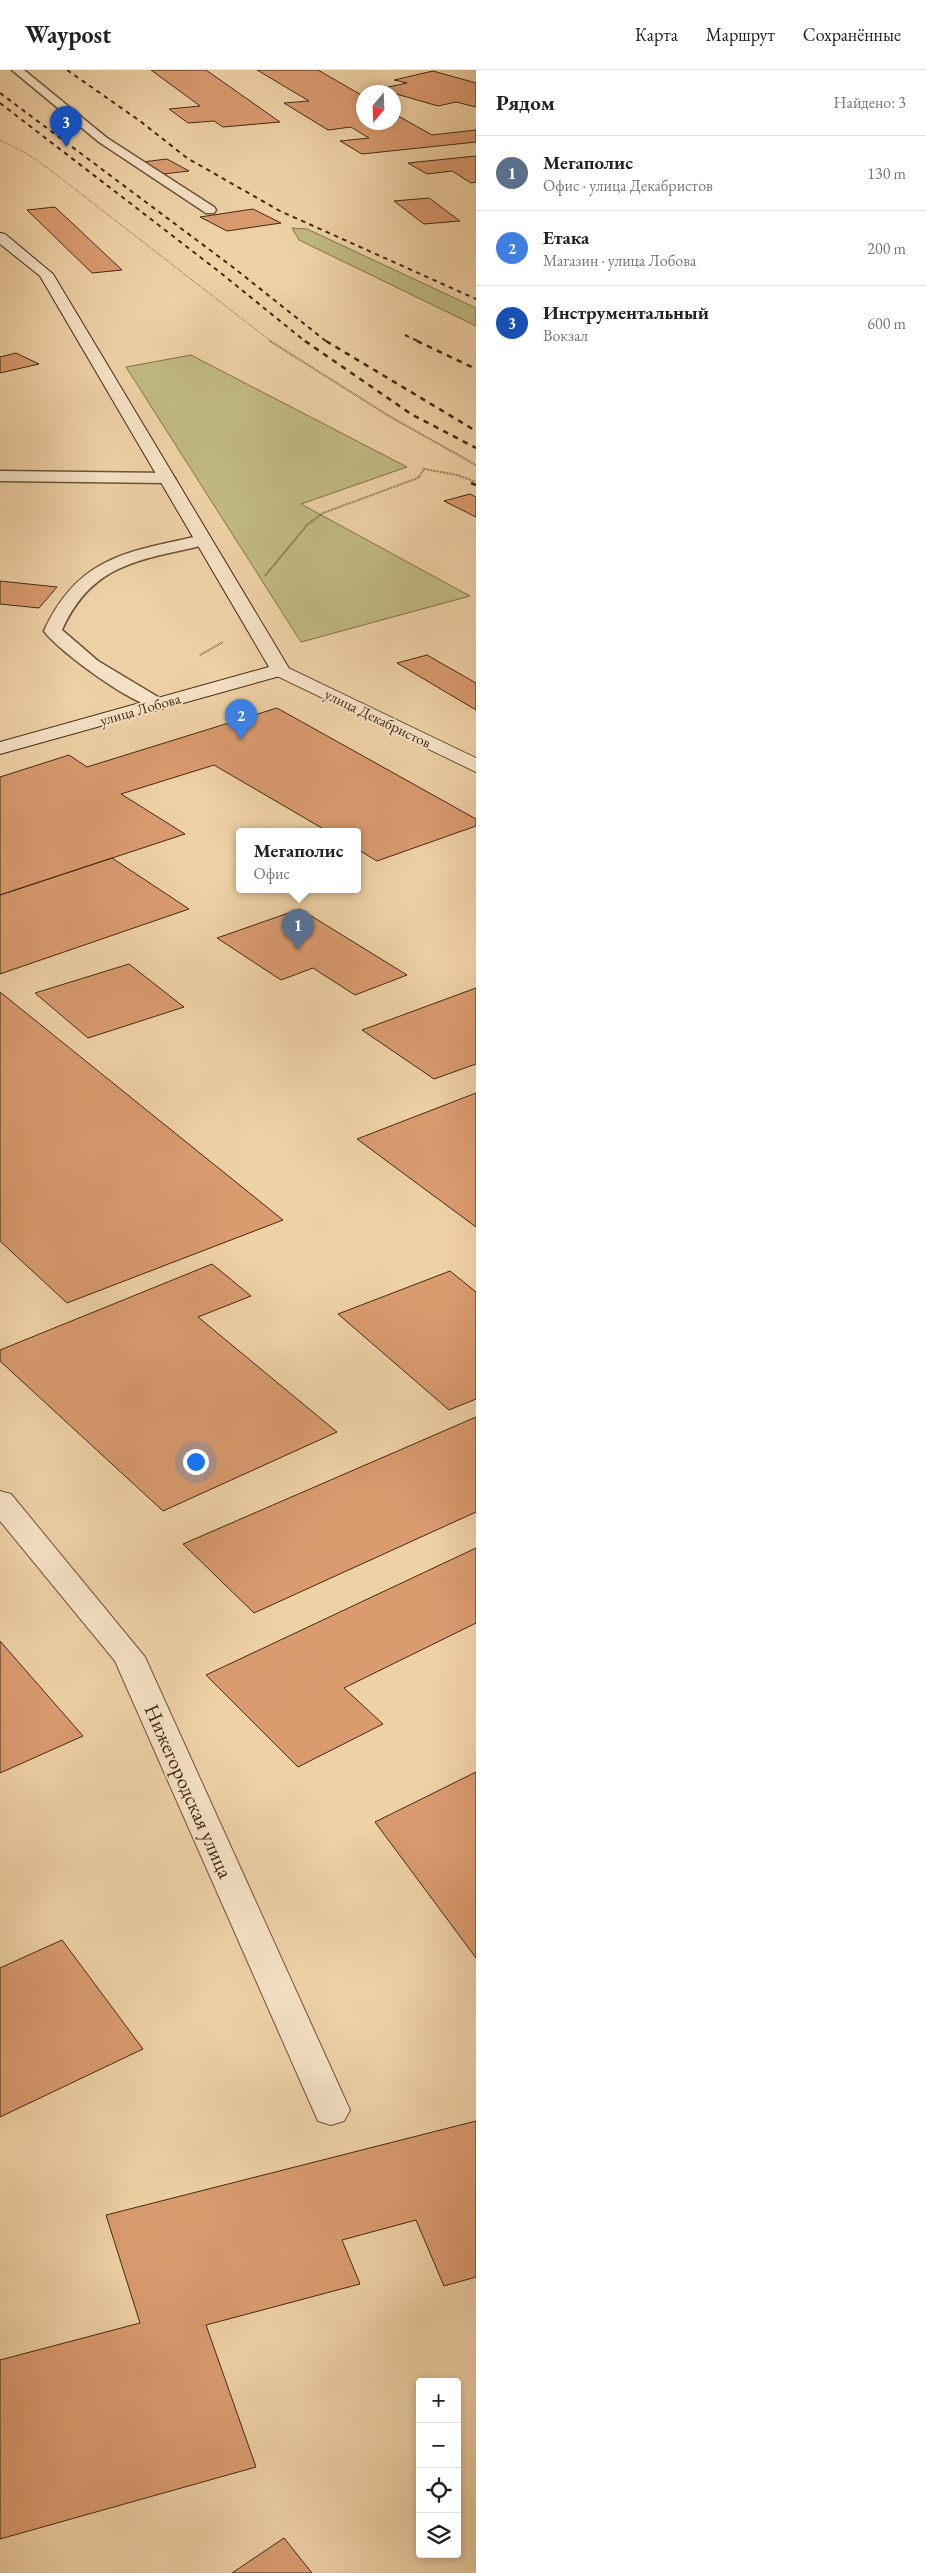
<!DOCTYPE html>
<html lang="ru">
<meta charset="utf-8">
<style>
:root{--surface:#fff;--page:#f6f6f6;--text:#222;--muted:#767676;--line:#e0e0e0;--accent:#ea580c}
body{margin:0;font-family:"EB Garamond",serif;background:var(--page);color:var(--text)}
.controls{position:absolute;right:15px;bottom:15px;display:grid;overflow:hidden;border-radius:5px;box-shadow:0 2px 8px #0003}
.controls button{width:45px;height:45px;display:grid;place-items:center;padding:0;border:0;border-bottom:1px solid var(--line);background:var(--surface);color:var(--text);font:25px sans-serif}
.compass{position:absolute;left:356px;top:15px;width:45px;height:45px;border-radius:50%;background:var(--surface);box-shadow:0 2px 8px #0003;rotate:199deg}
.you{position:absolute;left:195px;top:1391px;width:18px;height:18px;margin:-12px;border:4px solid #fff;border-radius:50%;background:#1a73e8;box-shadow:0 0 0 8px #1a73e833}
.badge{display:grid;place-items:center;width:32px;height:32px;border-radius:50%;background:var(--accent);color:#fff;font-size:16px;font-weight:700}
.pin{position:absolute;translate:-50% -41px;filter:drop-shadow(0 1px 2px #0008)}
.pin::after{content:'';position:absolute;top:26px;width:18px;height:15px;background:inherit;clip-path:polygon(0 0,100% 0,50% 100%)}
.popup{position:absolute;left:236px;top:758px;width:125px;height:65px;box-sizing:border-box;display:grid;place-content:center;border-radius:5px;background:var(--surface);filter:drop-shadow(0 1px 4px #0005);font-size:16px;white-space:nowrap;color:var(--muted)}
.popup b{font-size:19px;color:var(--text)}
.popup::after{content:'';position:absolute;left:50%;top:100%;margin-left:-10px;border:10px solid transparent;border-top-color:var(--surface)}
.list{margin:0;padding:0;list-style:none}
h2{display:flex;justify-content:space-between;align-items:center;height:65px;margin:0;padding:0 20px;font-size:21px}
h2 small{font-size:16px;font-weight:400;color:var(--muted)}
.list li{display:grid;grid-template-columns:32px 1fr auto;gap:15px;align-items:center;box-sizing:border-box;height:75px;padding:0 20px;border-top:1px solid var(--line)}
.list b{display:block;font-size:19px;white-space:nowrap}
.list p{margin:0;font-size:16px;white-space:nowrap;color:var(--muted)}
.list em{font-size:16px;font-style:normal;color:var(--muted)}
.icon{flex:none;width:28px;height:28px;fill:none;stroke:currentColor;stroke-width:2;stroke-linecap:round;stroke-linejoin:round}
.map{position:relative;flex:none;width:476px;height:2503px;overflow:hidden}
header{display:flex;align-items:center;gap:30px;box-sizing:border-box;height:70px;padding:0 25px;background:var(--surface);border-bottom:1px solid var(--line)}
header strong{font-size:24px}
nav{display:flex;gap:28px;margin-inline-start:auto;font-size:18px}
main{display:flex}
aside{flex:1;background:var(--surface)}
.map>svg:first-child{display:block}
.green{fill:#c1b982;stroke:#82714a}
.building{fill:#da9b6f;stroke:#422911}
.lines{fill:none;stroke-linecap:round;stroke-linejoin:round}
.lane-casing{stroke:#6d5336;stroke-width:3}
.street-casing{stroke:#6d5336;stroke-width:2}
.secondary-casing{stroke:#422911;stroke-width:2}
.path-far1{stroke:#422911;stroke-width:1;stroke-dasharray:0.5 1;stroke-linecap:butt}
.path{stroke:#422911;stroke-width:2;stroke-dasharray:0.5 1;stroke-linecap:butt}
.lane{fill:#f5e1c5;fill-rule:evenodd}
.street{fill:#f5e1c5;fill-rule:evenodd}
.secondary{fill:#f5e1c5;fill-rule:evenodd}
.rail-far1{stroke:#422911;stroke-width:2;stroke-dasharray:4.5 4.5;stroke-linecap:butt}
.rail{stroke:#422911;stroke-width:2.5;stroke-dasharray:5.5 5.5;stroke-linecap:butt}
.labels{text-anchor:middle;dominant-baseline:central;stroke-width:4;stroke-linejoin:round;paint-order:stroke}
.far-street-label{font-size:15px;fill:#422911;stroke:#f5e1c5}
.near-street-label{font-size:21px;fill:#422911;stroke:#f5e1c5}
</style>
<header>
<strong>Waypost</strong>
<nav><a>Карта</a><a>Маршрут</a><a>Сохранённые</a></nav>
</header>
<main>
<div class="map">
<svg width="476" height="2503" viewBox="0 0 476 2503">
<rect width="100%" height="100%" fill="#efd1a6"/>
<filter id="stains"><feTurbulence type="fractalNoise" baseFrequency=".004" numOctaves="4"/><feColorMatrix values="0 0 0 0 .2 0 0 0 0 .09 0 0 0 0 .02 0 0 0 .5 -.17"/></filter>
<radialGradient id="worn" r=".72"><stop offset=".6" stop-color="#630" stop-opacity="0"/><stop offset="1" stop-color="#630" stop-opacity=".3"/></radialGradient>
<path class="green" d="M292 158 307 159 476 238V256L299 170Z
M191 285 407 397 301 434 470 526 301 572 126 297Z"/>
<path class="building" d="M151 0H206L280 52 223 57 214 51 188 53 169 39 200 36Z
M257 0H318L363 26V52H393V43L432 65 476 60V72L362 84 340 71 369 68 351 57 328 60 284 33 309 31Z
M433 1 476 13V37L456 32 438 36 379 19 407 13 394 10Z
M476 86V112L471 113 452 101 427 104 408 93Z
M167 89 189 101 163 104 142 92Z
M429 128 460 151 424 154 394 131Z
M55 137 122 200 92 203 27 140Z
M253 139 281 153 227 161 200 147Z
M16 283 39 294 0 303V287Z
M470 424 476 427V447L444 431Z
M0 511 57 517 39 538 0 534Z
M427 585 476 613V640L397 593Z
M277 638 476 749V756L377 791 357 779V761H327L214 695 121 724 185 764 0 825V707L69 685 87 697Z
M112 788 189 839 0 904V825Z
M300 839 407 905 355 925 313 898 281 910 217 868Z
M129 894 184 937 88 968 35 923Z
M476 918V994L434 1009 362 960Z
M0 922 283 1150 67 1233 0 1171Z
M476 1023V1157L357 1069Z
M212 1194 251 1226 198 1247 337 1362 163 1441 0 1291V1280Z
M450 1201 476 1222V1329L449 1340 338 1244Z
M476 1347V1442L254 1543 183 1474Z
M476 1478V1553L344 1618 383 1654 298 1697 206 1605Z
M0 1571 83 1666 0 1703Z
M476 1702V1888L375 1752Z
M62 1870 143 1979 0 2047V1898Z
M476 2051V2207L444 2216 416 2150 342 2170 360 2214 206 2255 256 2397 0 2469V2290L140 2253 106 2145Z
M284 2468 312 2503H232Z"/>
<g class="lines">
<g class="lane-casing">
<path id="lane" d="M12 0H24L107 68 214 137 216 140 214 143H206L99 72Z
M0 401 167 403 175 408 167 413 0 411Z
M203 465 211 470 209 474C143 490 93 491 62 560L98 591 163 630 165 634 163 638C142 643 57 580 44 561 79 485 129 482 203 465Z"/>
</g>
<g class="street-casing">
<path id="street" d="M280 594 476 688V702L273 604 270 600 273 596Z
M0 1421 11 1424 145 1587 350 2040 344 2051 331 2055 318 2051 115 1591 0 1451Z"/>
</g>
<g class="secondary-casing">
<path id="secondary" d="M0 163 5 164 53 204 290 600 287 604 0 684V672L269 597 40 206 0 174Z"/>
</g>
<path class="path-far1" d="M0 70 26 83 49 99 272 272"/>
<path class="path" d="M270 271 389 346 476 395
M265 506 307 455 323 443 418 408 424 399 457 405 476 412
M200 585 223 572"/>
<use href="#lane" class="lane"/>
<use href="#street" class="street"/>
<use href="#secondary" class="secondary"/>
<path class="rail-far1" d="M67 0 140 51 187 88 280 141 476 229
M0 23 234 198 327 272
M0 33 217 200 306 272
M405 265 420 272"/>
<path class="rail" d="M305 271 411 344 476 378
M326 271 476 361
M417 271 476 299
M471 413 476 415"/>
</g>
<g class="labels">
<g class="far-street-label">
<text transform="translate(140 639) rotate(-16)">улица Лобова</text>
<text transform="translate(378 648) rotate(26)">улица Декабристов</text>
</g>
<g class="near-street-label">
<text transform="translate(189 1721) rotate(66)">Нижегородская улица</text>
</g>
</g>
<rect width="100%" height="100%" filter="url(#stains)"/>
<rect width="100%" height="100%" fill="url(#worn)"/>
</svg>
<div class="controls">
<button>+</button>
<button>−</button>
<button><svg class="icon" aria-label="locate" viewBox="0 0 24 24"><circle cx="12" cy="12" r="6"/><path d="M12 2v4M12 18v4M2 12h4M18 12h4"/></svg></button>
<button><svg class="icon" aria-label="layers" viewBox="0 0 24 24"><path d="M12 4l9 5-9 5-9-5zM3 14l9 5 9-5"/></svg></button>
</div>
<svg class="compass" viewBox="-18 -18 36 36"><path d="M0-13l5 13h-10z" fill="#e53935"/><path d="M0 13l5-13h-10z" fill="#767676"/></svg>
<div class="you"></div>
<div class="pin badge" style="left:298px;top:880px;background:#5c6f8a">1</div>
<div class="popup"><b>Мегаполис</b>Офис</div>
<div class="pin badge" style="left:241px;top:670px;background:#3f7fe0">2</div>
<div class="pin badge" style="left:66px;top:77px;background:#1a4fb4">3</div>
</div>
<aside>
<h2>Рядом<small>Найдено: 3</small></h2>
<ul class="list">
<li><span class="badge" style="background:#5c6f8a">1</span><div><b>Мегаполис</b><p>Офис · улица Декабристов</p></div><em>130 m</em></li>
<li><span class="badge" style="background:#3f7fe0">2</span><div><b>Етака</b><p>Магазин · улица Лобова</p></div><em>200 m</em></li>
<li><span class="badge" style="background:#1a4fb4">3</span><div><b>Инструментальный</b><p>Вокзал</p></div><em>600 m</em></li>
</ul>
</aside>
</main>
